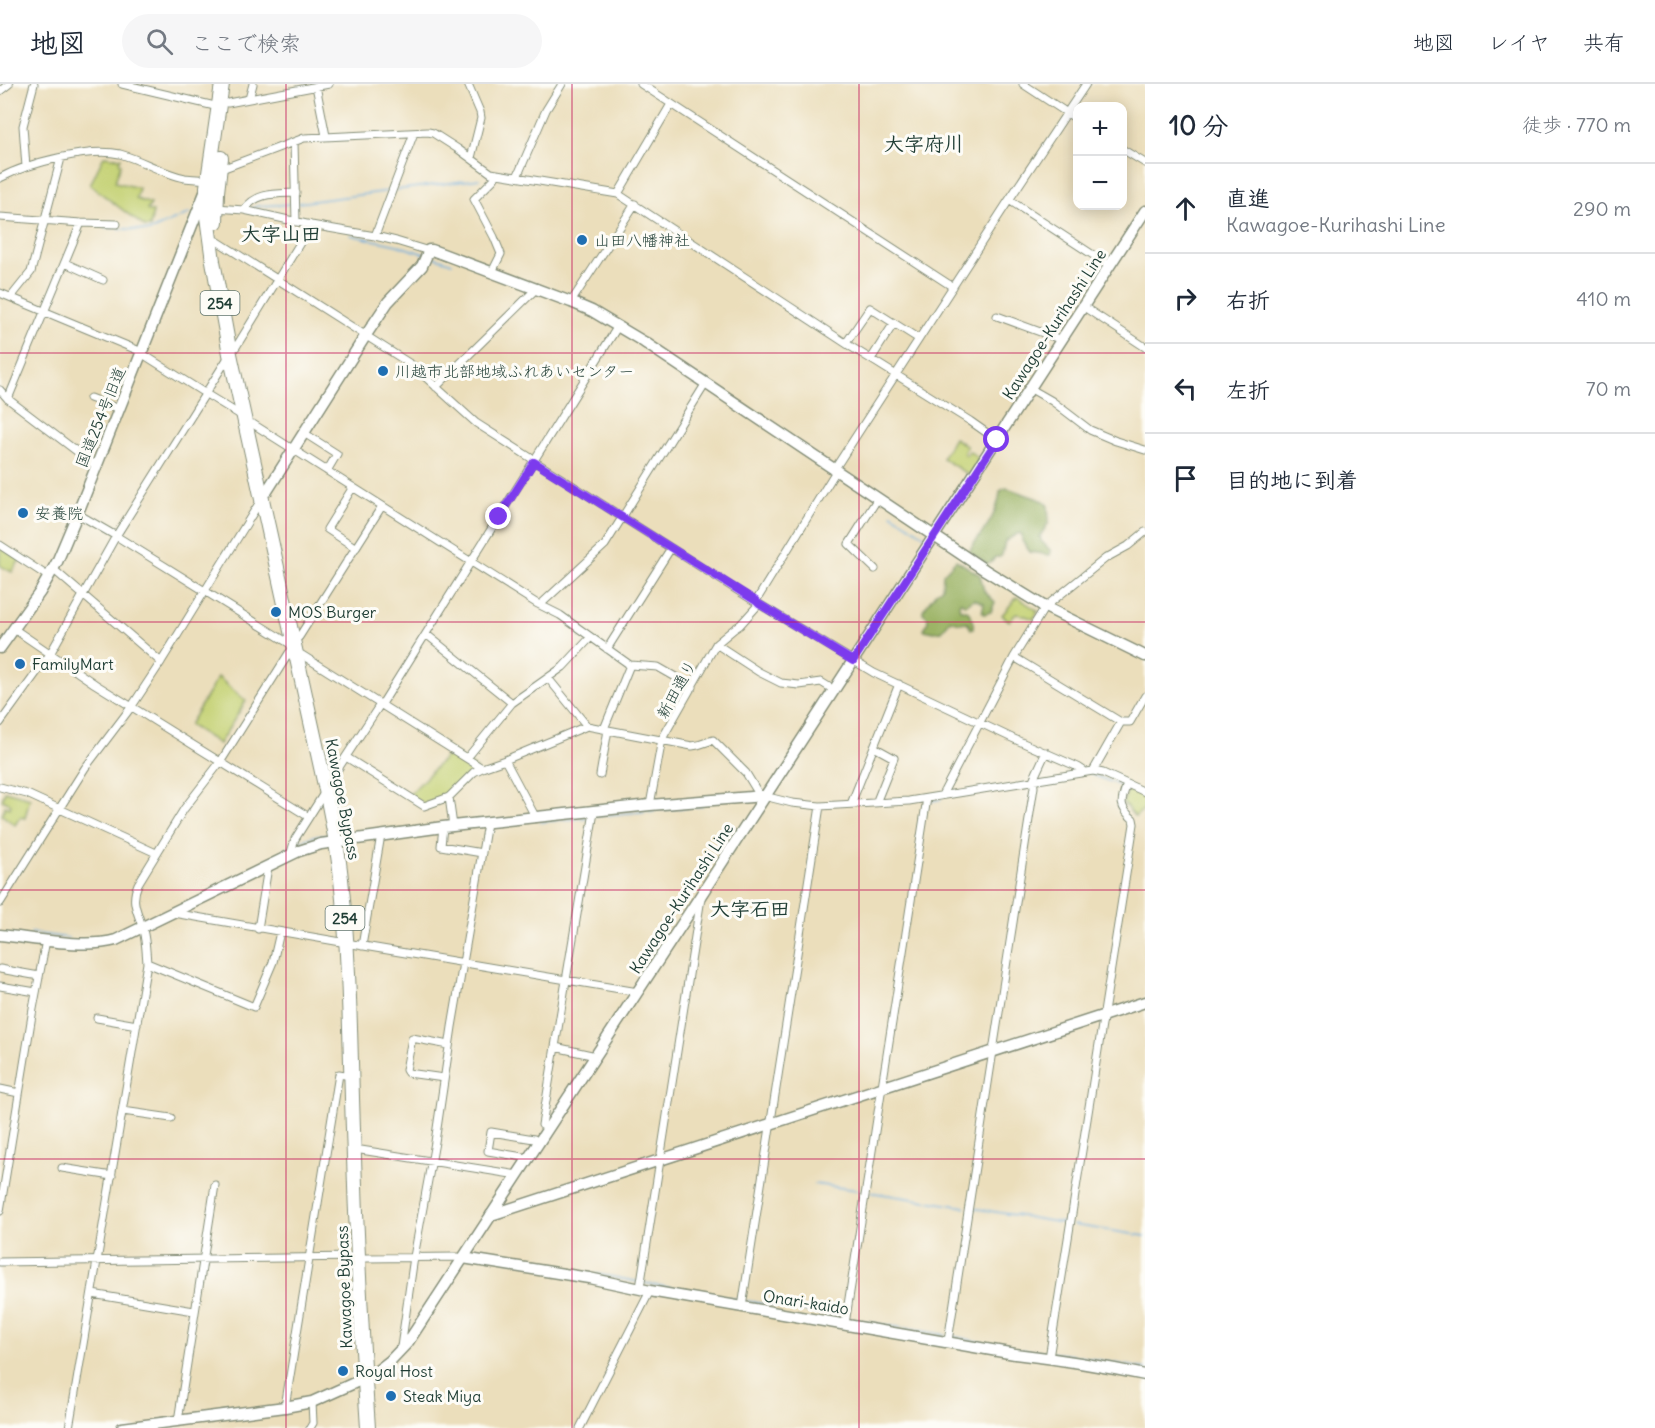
<!DOCTYPE html>
<html lang="ja">
<meta charset="utf-8">
<style>
:root{--surface:#fff;--page:#f6f6f7;--text:#1f2937;--muted:#747a83;--line:#e0e1e3}
body{margin:0;font-family:Delius,"Klee One",sans-serif;background:var(--page);color:var(--text)}
.controls{position:absolute;right:18px;top:18px;display:grid;overflow:hidden;border-radius:12px;box-shadow:0 3px 15px #0003}
.controls button{width:54px;height:54px;display:grid;place-items:center;padding:0;border:0;border-bottom:2px solid var(--line);background:var(--surface);color:var(--text);font:30px sans-serif}
.stop{position:absolute;width:18px;height:18px;margin:-14px;border:4px solid #7c3aed;border-radius:50%;background:#fff}
.stop.end{background:#7c3aed;border-color:#fff;box-shadow:0 2px 6px #0008}
.list{margin:0;padding:0;list-style:none}
h2{display:flex;justify-content:space-between;align-items:center;height:78px;margin:0;padding:0 24px;font-size:26px}
h2 small{font-size:20px;font-weight:400;color:var(--muted)}
.list li{display:grid;grid-template-columns:39px 1fr auto;gap:18px;align-items:center;box-sizing:border-box;height:90px;padding:0 24px;border-top:2px solid var(--line)}
.list b{display:block;font-size:22px;white-space:nowrap}
.list p{margin:0;font-size:20px;white-space:nowrap;color:var(--muted)}
.list em{font-size:20px;font-style:normal;color:var(--muted)}
.icon{flex:none;width:33px;height:33px;fill:none;stroke:currentColor;stroke-width:2;stroke-linecap:round;stroke-linejoin:round}
.map{position:relative;flex:none;width:1145px;height:1344px;overflow:hidden}
header{display:flex;align-items:center;gap:36px;box-sizing:border-box;height:84px;padding:0 30px;background:var(--surface);border-bottom:2px solid var(--line)}
header strong{font-size:28px}
nav{display:flex;gap:33px;margin-inline-start:auto;font-size:21px}
.search{width:420px;height:54px;background:var(--page);display:flex;align-items:center;gap:15px;box-sizing:border-box;padding:0 21px;border-radius:33px;color:var(--muted);font-size:22px}
main{display:flex}
aside{flex:1;background:var(--surface)}
.map>svg:first-child{display:block}
.green{fill:#c4d173;stroke:#728754;stroke-width:1.5}
.forest{fill:#9bb365;stroke:#5d784c;stroke-width:1.5}
.lines{fill:none;stroke-linecap:round;stroke-linejoin:round}
.stream{stroke:#67aadc;stroke-width:1.5}
.street-casing{stroke:#858e78;stroke-width:9}
.secondary-casing{stroke:#858e78;stroke-width:13}
.primary-casing{stroke:#858e78;stroke-width:13}
.highway-casing{stroke:#858e78;stroke-width:16}
.street{stroke:#fff;stroke-width:7}
.secondary{stroke:#fff;stroke-width:10}
.primary{stroke:#fff;stroke-width:10}
.highway{stroke:#fff;stroke-width:14}
.route{stroke:#7c3aed;stroke-width:8}
.grid{fill:none;stroke:#c2185b;stroke-width:1.5;stroke-opacity:0.55}
.poi-dot{fill:#1f6fb2;stroke:#fdfcf7;stroke-width:2}
.labels{text-anchor:middle;dominant-baseline:central;stroke-width:6;stroke-linejoin:round;paint-order:stroke}
.shield{fill:#fdfcf7;stroke:#62766e;stroke-width:1.5}
.shield-label{font-size:15px;font-weight:bold;fill:#1f3d34}
.poi-label{font-size:16px;fill:#1f3d34;stroke:#fdfcf7;text-anchor:start}
.street-label{font-size:16px;fill:#1f3d34;stroke:#fdfcf7}
.quarter-label{font-size:20px;font-weight:bold;fill:#1f3d34;stroke:#fdfcf7}
</style>
<header>
<strong>地図</strong>
<div class="search"><svg class="icon" aria-label="search" viewBox="0 0 24 24"><circle cx="10" cy="10" r="6"/><path d="M15 15l6 6"/></svg>ここで検索</div>
<nav><a>地図</a><a>レイヤ</a><a>共有</a></nav>
</header>
<main>
<div class="map">
<svg width="1145" height="1344" viewBox="0 0 1145 1344">
<rect width="100%" height="100%" fill="#fdfcf7"/>
<filter id="ink" filterUnits="userSpaceOnUse"><feTurbulence type="fractalNoise" baseFrequency=".0167" numOctaves="2"/><feDisplacementMap in="SourceGraphic" scale="12" xChannelSelector="R" yChannelSelector="G"/><feConvolveMatrix kernelMatrix="1 2 1 2 8 2 1 2 1" color-interpolation-filters="sRGB"/></filter>
<filter id="wash" filterUnits="userSpaceOnUse"><feTurbulence type="fractalNoise" baseFrequency=".008" numOctaves="4" result="noise"/><feDisplacementMap in="SourceGraphic" scale="24" xChannelSelector="R" yChannelSelector="G"/><feGaussianBlur stdDeviation="1.35" result="paint"/><feColorMatrix in="noise" values="0 0 0 0 0 0 0 0 0 0 0 0 0 0 0 0 0 1.4 0 .05"/><feComposite in="paint" operator="in"/></filter>
<g filter="url(#wash)">
<rect width="100%" height="100%" fill="#ebdebb"/>
<path class="green" d="M104 72 121 74 119 79 121 80 115 98 139 104 136 115 151 120 147 126 153 128 150 143H145L90 101Z
M954 354 967 362 964 368 965 371H967L969 367 979 375 970 392 942 374Z
M0 463 20 476 12 488 0 482Z
M1017 513 1038 527 1034 535 1017 529 1009 537 1002 531Z
M218 593 246 617 219 660 189 641Z
M451 667 476 684 448 712 424 721 409 711Z
M1128 705 1145 712V724L1135 733 1123 719Z
M5 707 30 714 25 734 20 733 15 741 2 731 5 722 10 724 11 720 2 716Z"/>
<path class="forest" d="M1007 404 1044 417 1048 422 1049 438 1040 452 1041 457 1051 467 1050 471 1030 468 1022 457V451L1019 449 1005 457 1002 471 1000 473H995L992 478 987 480 970 468C971 459 975 460 980 452 989 440 999 423 1000 408L1003 405Z
M956 476 980 491 984 507 995 518C994 521 992 524 991 528L984 530 982 529 984 519 974 515 965 521 962 518H960L959 521 960 526H967C972 533 974 536 973 544L971 545 967 538 960 539 950 536 942 547 934 548 924 546C927 537 932 536 923 529V526L936 508 942 504 943 490Z"/>
<g class="lines">
<path class="stream" d="M0 1 1 0
M396 106 479 95
M298 119 389 107
M251 125 258 122 293 120
M103 143 149 147 190 129
M350 151 397 161 424 170
M431 172 452 179
M892 430 928 454
M1090 690 1122 702
M931 717 941 715
M596 732 702 722
M540 738 592 733
M298 758 318 751H328
M281 770 289 764
M31 849 68 854
M814 1100 864 1107
M869 1108 965 1123
M972 1124 1068 1140
M1073 1141 1145 1152
M505 1175 559 1184
M596 1190 639 1198
M644 1199 739 1216
M747 1217 843 1234
M847 1235 946 1251
M951 1252 999 1262
M1022 1266 1047 1268
M1052 1269 1071 1271 1145 1285"/>
</g>
</g>
<g filter="url(#ink)">
<g class="lines">
<g class="street-casing">
<path id="street" d="M122 0 219 23
M468 0 480 28 481 34 471 74
M641 0 953 203
M1023 0 1078 36
M316 2 326 52
M0 7 9 0
M249 15 253 0
M228 19 329 0
M294 58 296 138
M1122 65 1145 79
M26 83 23 42 34 0
M219 86 304 54 428 48 433 49 458 65 491 89 618 110 853 264 970 337 997 356
M517 93 546 26 562 0
M0 94C28 79 90 63 120 70 142 76 163 90 185 94 193 95 201 95 208 96
M618 110 671 20
M1009 116 1110 182
M216 124 244 126 311 141 375 152 396 157 429 167
M244 126C256 108 276 110 296 109
M0 133 81 139 117 140
M375 152 414 49
M217 157 412 281 476 339 534 376
M65 179 103 196
M492 188 501 170 494 153 474 115 494 95 497 90
M0 209 142 268
M11 213 31 188 61 74
M571 218 635 120
M1084 223 1145 263
M997 232 1062 256
M846 259 870 224 919 255
M236 263 311 141
M141 269 206 310
M871 275 894 239
M436 303 537 204
M1031 305 1052 317 1090 346 1116 357 1145 366
M0 306 8 315 96 382
M206 310 242 332
M90 314 119 325
M8 315 81 139
M253 340 536 519 560 531 630 581 658 583 693 603
M304 349 337 370 327 387
M534 377 759 520 874 589 1012 654 1078 683 1084 687
M834 386 1009 116 1086 0
M353 403 327 445 356 464
M78 430 116 452 229 272
M0 461 49 493
M53 485 161 578
M875 485 849 460 878 414
M756 517 836 387
M540 521 605 461 706 299
M14 545 95 600 309 733
M426 550 512 619
M299 553 382 422
M716 560 759 588 781 599 799 601 821 598 834 606
M607 565 671 464
M302 571 482 684
M1014 573 1121 638 1093 687
M548 594 587 642
M382 620 618 242
M1121 638H1130L1145 612
M0 639 50 570 116 452 295 563 289 569 221 677 184 725 138 800C130 819 138 827 143 846 146 857 146 868 147 879L69 1344
M604 645 630 581
M874 663 894 674 876 719
M346 673 424 722 449 713 474 688 482 684 505 676 587 642 692 662 698 661 713 656 746 689 760 712
M467 674 512 619 563 583 590 554
M505 676 536 734
M600 691 608 646
M330 697 381 619
M0 703 27 710 156 769
M942 711 1014 573 1045 523 1106 474 1128 462 1145 448
M764 712 792 719 820 722 909 717 1093 687 1103 689 1145 708
M449 713 453 742
M851 720 899 600
M650 721 662 655 716 560 734 545 740 541 759 520
M443 743 441 762 482 769
M290 772 295 755 326 706
M0 819 85 684 132 622 161 578 261 416
M173 829 347 859
M258 845 268 783
M352 860 638 908
M362 862 381 751
M147 879 254 923 273 878 280 848
M0 885 39 892
M0 902 36 908
M97 934 137 941
M555 963 596 972
M444 994 408 989 406 986 412 954 449 961
M0 1005 19 1009
M123 1027 171 1034
M548 1044 542 1041 594 728
M361 1066 518 1091
M528 1076 523 1073 488 1067 491 1048 534 1055 539 1059
M62 1084 112 1092
M0 1127 33 925 46 856
M366 1174 457 1173 463 1174
M0 1178 359 1173
M640 1204 701 814
M92 1210 194 1227
M742 1223 820 722
M845 1240 927 714
M948 1257 1034 703 1033 696 1046 668
M401 1263 414 1173 435 1058 452 943 487 739
M1049 1274 1134 740 1133 735C1118 722 1121 717 1127 700
M285 1323 339 990 351 992
M178 1337 215 1101
M310 1344 313 1339 312 1318
M580 1344 650 1207"/>
</g>
<g class="secondary-casing">
<path id="secondary" d="M267 407 366 251 388 218 422 182 429 166H432L571 218 592 227 644 258 985 486 1045 523 1145 572
M0 564 40 508 57 478 81 421 206 106
M0 851C33 854 84 865 116 856L299 767 321 760 443 743 650 721 764 712
M491 1131 1145 918
M463 1174 589 1194 650 1207 1015 1270C1059 1275 1102 1282 1145 1291"/>
</g>
<g class="primary-casing">
<path id="primary" d="M122 1344 285 1323 312 1318 372 1291 390 1277 408 1258 701 811 1145 127"/>
</g>
<g class="highway-casing">
<path id="highway" d="M222 0 207 103V133L213 177 230 270 326 706C332 735 338 765 341 795 350 878 350 962 353 1045 356 1144 361 1244 368 1344
M216 138 217 108 221 74"/>
</g>
<use href="#street" class="street"/>
<use href="#secondary" class="secondary"/>
<use href="#primary" class="primary"/>
<use href="#highway" class="highway"/>
</g>
</g>
<g class="lines" filter="url(#ink)">
<path class="route" d="M499 433 534 378 756 517 759 520 853 577 997 356"/>
</g>
<path class="grid" d="M286 0V1344M572 0V1344M859 0V1344M0 269H1145M0 538H1145M0 806H1145M0 1075H1145"/>
<g class="poi-dot">
<circle cx="582" cy="156" r="6"/>
<circle cx="383" cy="287" r="6"/>
<circle cx="23" cy="429" r="6"/>
<circle cx="276" cy="528" r="6"/>
<circle cx="20" cy="580" r="6"/>
<circle cx="343" cy="1287" r="6"/>
<circle cx="391" cy="1312" r="6"/>
</g>
<g class="labels">
<g class="shield">
<rect x="200.5" y="207" width="39" height="24" rx="4.5"/>
<rect x="325.5" y="822" width="39" height="24" rx="4.5"/>
</g>
<g class="shield-label">
<text x="220" y="219">254</text>
<text x="345" y="834">254</text>
</g>
<g class="poi-label">
<text x="594" y="156">山田八幡神社</text>
<text x="395" y="287">川越市北部地域ふれあいセンター</text>
<text x="35" y="429">安養院</text>
<text x="288" y="528">MOS Burger</text>
<text x="32" y="580">FamilyMart</text>
<text x="355" y="1287">Royal Host</text>
<text x="403" y="1312">Steak Miya</text>
</g>
<g class="street-label">
<text transform="translate(1054 240) rotate(-57)">Kawagoe-Kurihashi Line</text>
<text transform="translate(100 333) rotate(-68)">国道254号旧道</text>
<text transform="translate(676 605) rotate(-61)">新田通り</text>
<text transform="translate(343 715) rotate(79)">Kawagoe Bypass</text>
<text transform="translate(681 814) rotate(-57)">Kawagoe-Kurihashi Line</text>
<text transform="translate(344 1203) rotate(-92)">Kawagoe Bypass</text>
<text transform="translate(806 1218) rotate(9)">Onari-kaido</text>
</g>
<g class="quarter-label">
<text x="924" y="59">大字府川</text>
<text x="281" y="149">大字山田</text>
<text x="750" y="824">大字石田</text>
</g>
</g>
</svg>
<div class="controls">
<button>+</button>
<button>−</button>
</div>
<div class="stop" style="left:997px;top:356px"></div>
<div class="stop end" style="left:499px;top:433px"></div>
</div>
<aside>
<h2>10 分<small>徒歩 · 770 m</small></h2>
<ul class="list">
<li><svg class="icon" aria-label="ahead" viewBox="0 0 24 24"><path d="M12 20V5M6 11l6-6 6 6"/></svg><div><b>直進</b><p>Kawagoe-Kurihashi Line</p></div><em>290 m</em></li>
<li><svg class="icon" aria-label="right" viewBox="0 0 24 24"><path d="M7 20v-9h11M14 6l5 5-5 5"/></svg><div><b>右折</b></div><em>410 m</em></li>
<li><svg class="icon" aria-label="left" viewBox="0 0 24 24"><path d="M17 20v-9H6M10 6l-5 5 5 5"/></svg><div><b>左折</b></div><em>70 m</em></li>
<li><svg class="icon" aria-label="arrive" viewBox="0 0 24 24"><path d="M6 21V4h12l-3 4 3 4H6"/></svg><div><b>目的地に到着</b></div></li>
</ul>
</aside>
</main>
